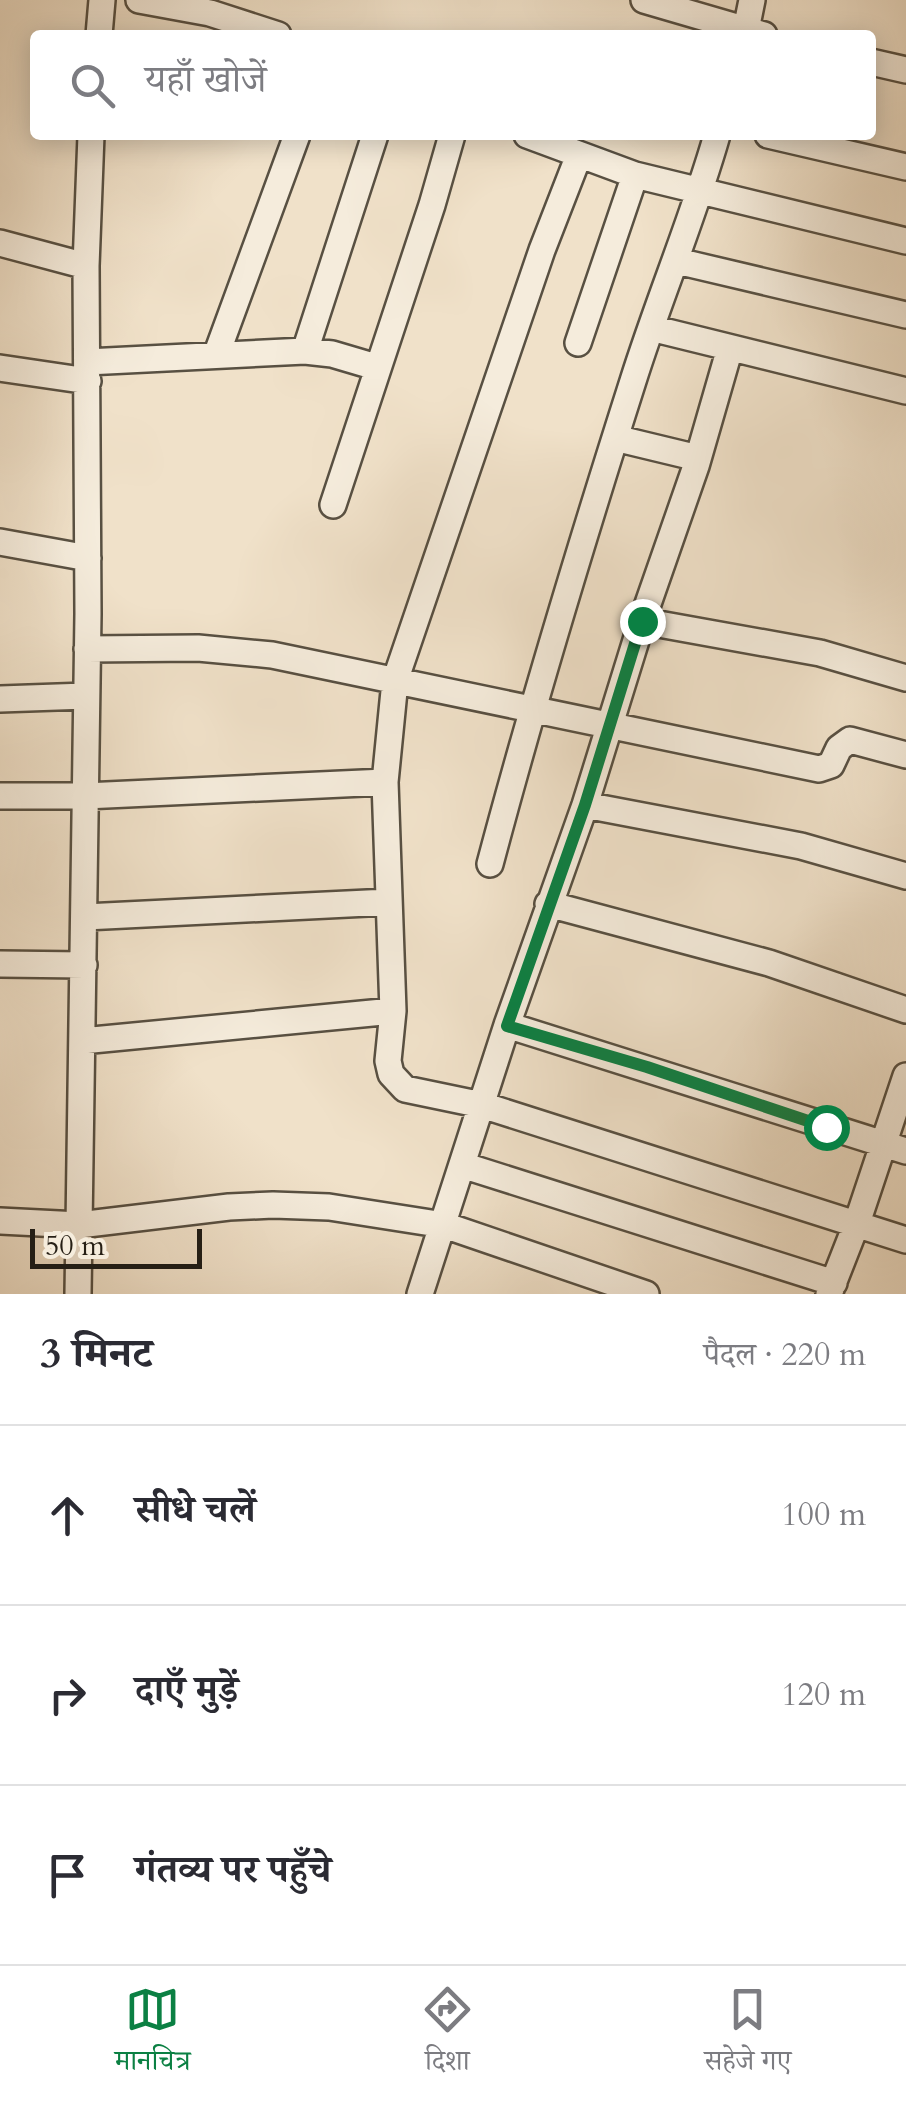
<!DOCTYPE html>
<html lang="hi">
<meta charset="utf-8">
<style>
:root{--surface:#fff;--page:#f7f7f7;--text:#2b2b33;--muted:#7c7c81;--line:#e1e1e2;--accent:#0b8043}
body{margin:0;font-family:Cardo,"Noto Serif Devanagari",serif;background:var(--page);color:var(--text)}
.scale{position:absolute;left:30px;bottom:25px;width:172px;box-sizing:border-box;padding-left:10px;border:5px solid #261f15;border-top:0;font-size:28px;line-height:35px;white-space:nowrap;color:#261f15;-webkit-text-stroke:8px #f5ecdc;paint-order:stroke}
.stop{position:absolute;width:30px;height:30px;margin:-22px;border:8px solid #0b8043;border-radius:50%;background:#fff}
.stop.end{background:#0b8043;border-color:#fff;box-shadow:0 2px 10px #0008}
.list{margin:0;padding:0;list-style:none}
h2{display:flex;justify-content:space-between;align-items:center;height:130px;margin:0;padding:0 40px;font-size:42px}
h2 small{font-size:32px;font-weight:400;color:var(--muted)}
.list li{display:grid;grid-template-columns:65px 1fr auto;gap:30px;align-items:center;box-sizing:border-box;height:180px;padding:0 40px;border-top:2px solid var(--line)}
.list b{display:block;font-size:38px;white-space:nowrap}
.list em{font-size:32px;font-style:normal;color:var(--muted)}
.icon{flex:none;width:55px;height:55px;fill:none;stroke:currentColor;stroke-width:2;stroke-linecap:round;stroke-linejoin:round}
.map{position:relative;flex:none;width:906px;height:1294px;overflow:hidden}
.search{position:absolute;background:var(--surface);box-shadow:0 5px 25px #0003;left:30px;right:30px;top:30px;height:110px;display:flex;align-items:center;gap:25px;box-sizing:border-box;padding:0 35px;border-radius:10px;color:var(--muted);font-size:38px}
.sheet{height:670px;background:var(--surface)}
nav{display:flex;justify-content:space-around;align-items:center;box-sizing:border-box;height:140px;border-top:2px solid var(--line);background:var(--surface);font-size:28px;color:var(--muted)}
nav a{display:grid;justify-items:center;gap:5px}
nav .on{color:var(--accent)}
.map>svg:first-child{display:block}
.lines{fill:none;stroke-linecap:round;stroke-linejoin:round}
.minor-casing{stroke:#585042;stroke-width:30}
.minor{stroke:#f5ecdc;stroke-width:25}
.route{stroke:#0b8043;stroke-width:12}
</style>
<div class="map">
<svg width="906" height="1294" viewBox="0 0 906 1294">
<rect width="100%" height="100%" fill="#f0e1c9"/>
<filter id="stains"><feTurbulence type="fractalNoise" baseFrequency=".002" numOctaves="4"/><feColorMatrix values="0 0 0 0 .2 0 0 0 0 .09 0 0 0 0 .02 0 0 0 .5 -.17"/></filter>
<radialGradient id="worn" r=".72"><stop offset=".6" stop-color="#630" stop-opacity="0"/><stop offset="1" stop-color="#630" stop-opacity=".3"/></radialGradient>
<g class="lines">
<g class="minor-casing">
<path id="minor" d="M139 0 210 13 278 35
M644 0 764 35
M99 35 102 0
M745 35 752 0
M871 62 906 70
M527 135 635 175 906 241
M768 135 906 167
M579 155 542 250 395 681 385 782 393 1011 388 1061 391 1074 405 1089 482 1105 906 1240
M0 243 86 266
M677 261 906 315
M651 328 906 391
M578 343 635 175
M305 351 375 135
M217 353 297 135
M87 362 305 351 332 354 376 367
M0 368 88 381
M615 438 698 458
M333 505 432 205 452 135
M0 542 88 558
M642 621 820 653 906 678
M87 649 198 648 272 655 819 769 831 765 839 748 850 740 906 755
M0 699 86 696
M0 796H85L385 782
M585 805 801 846 906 876
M490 864C533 702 582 541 633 381 659 298 693 219 717 135
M548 904 769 963 906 1010
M85 917 388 902
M0 964 84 965
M507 1025 906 1151
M82 1041 393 1011
M462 1165 834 1283
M0 1221 79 1225 229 1207 273 1205 329 1207 444 1225 646 1294
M78 1294 88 614 86 266 91 135
M420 1294 507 1025 585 805 642 621 696 466 730 348
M829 1294 858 1220 906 1076"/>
</g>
<use href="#minor" class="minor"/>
</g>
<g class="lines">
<path class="route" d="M642 621 585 805 507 1026 647 1067 826 1127"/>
</g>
<rect width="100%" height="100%" filter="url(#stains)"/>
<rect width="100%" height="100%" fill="url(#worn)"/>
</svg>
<div class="scale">50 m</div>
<div class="stop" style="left:826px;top:1127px"></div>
<div class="stop end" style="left:642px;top:621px"></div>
<div class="search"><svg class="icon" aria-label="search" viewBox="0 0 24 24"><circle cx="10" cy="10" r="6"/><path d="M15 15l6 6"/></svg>यहाँ खोजें</div>
</div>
<section class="sheet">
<h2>3 मिनट<small>पैदल · 220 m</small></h2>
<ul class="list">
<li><svg class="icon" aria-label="ahead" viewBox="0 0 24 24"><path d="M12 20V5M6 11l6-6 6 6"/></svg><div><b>सीधे चलें</b></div><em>100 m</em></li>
<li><svg class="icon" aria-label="right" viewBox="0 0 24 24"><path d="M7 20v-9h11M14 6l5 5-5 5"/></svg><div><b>दाएँ मुड़ें</b></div><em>120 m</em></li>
<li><svg class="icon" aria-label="arrive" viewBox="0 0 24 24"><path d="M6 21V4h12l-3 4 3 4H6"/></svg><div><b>गंतव्य पर पहुँचे</b></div></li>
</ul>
</section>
<nav>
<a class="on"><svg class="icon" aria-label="map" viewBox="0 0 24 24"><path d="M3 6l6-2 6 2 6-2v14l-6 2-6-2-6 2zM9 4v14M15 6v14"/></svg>मानचित्र</a>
<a><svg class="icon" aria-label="directions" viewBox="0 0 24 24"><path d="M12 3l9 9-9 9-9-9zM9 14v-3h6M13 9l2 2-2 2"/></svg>दिशा</a>
<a><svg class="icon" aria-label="saved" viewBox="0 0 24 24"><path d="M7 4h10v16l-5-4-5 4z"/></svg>सहेजे गए</a>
</nav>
